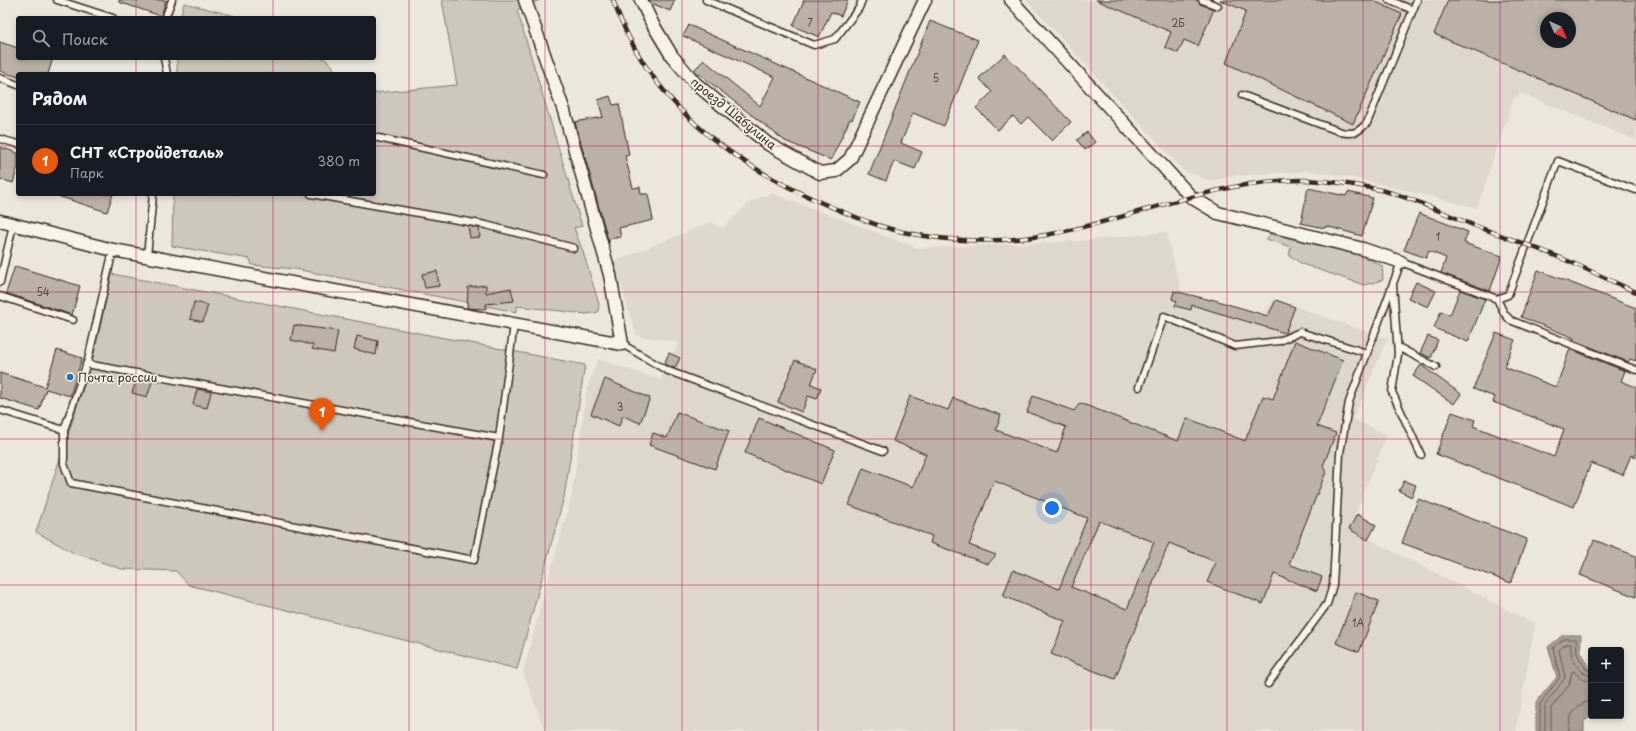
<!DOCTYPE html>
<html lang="ru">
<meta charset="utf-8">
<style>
:root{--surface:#171b24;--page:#242831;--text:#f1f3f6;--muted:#9ea1a6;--line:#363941;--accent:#ea580c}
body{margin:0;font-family:"Playpen Sans",sans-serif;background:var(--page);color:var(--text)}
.controls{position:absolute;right:12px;bottom:12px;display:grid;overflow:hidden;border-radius:4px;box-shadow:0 2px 6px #0003}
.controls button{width:36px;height:36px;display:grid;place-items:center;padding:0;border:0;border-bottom:1px solid var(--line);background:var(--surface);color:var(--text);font:20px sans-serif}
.compass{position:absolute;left:1540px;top:12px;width:36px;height:36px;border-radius:50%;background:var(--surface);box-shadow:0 2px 6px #0003;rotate:135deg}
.you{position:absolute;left:1052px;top:508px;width:14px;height:14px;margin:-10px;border:3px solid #fff;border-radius:50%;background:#1a73e8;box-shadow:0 0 0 6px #1a73e833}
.badge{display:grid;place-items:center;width:26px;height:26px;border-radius:50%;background:var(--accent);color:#fff;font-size:13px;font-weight:700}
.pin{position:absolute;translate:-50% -33px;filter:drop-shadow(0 1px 2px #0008)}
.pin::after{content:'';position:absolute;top:21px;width:14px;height:12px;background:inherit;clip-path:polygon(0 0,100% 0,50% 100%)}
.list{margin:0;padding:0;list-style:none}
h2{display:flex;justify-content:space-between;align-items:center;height:52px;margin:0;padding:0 16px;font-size:17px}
h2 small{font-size:13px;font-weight:400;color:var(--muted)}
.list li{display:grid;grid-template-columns:26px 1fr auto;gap:12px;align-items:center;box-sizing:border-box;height:72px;padding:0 16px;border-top:1px solid var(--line)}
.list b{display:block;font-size:15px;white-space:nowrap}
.list p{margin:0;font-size:13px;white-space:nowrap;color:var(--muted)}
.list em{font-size:13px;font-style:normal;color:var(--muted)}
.icon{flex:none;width:22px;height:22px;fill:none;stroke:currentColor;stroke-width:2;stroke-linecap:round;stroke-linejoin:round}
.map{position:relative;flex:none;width:1636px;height:731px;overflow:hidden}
.search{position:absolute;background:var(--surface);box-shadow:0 2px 6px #0003;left:16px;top:16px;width:360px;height:44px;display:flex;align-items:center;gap:10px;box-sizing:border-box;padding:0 14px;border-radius:4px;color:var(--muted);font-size:15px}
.panel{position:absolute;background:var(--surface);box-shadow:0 2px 6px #0003;left:16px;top:72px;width:360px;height:124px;border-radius:4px}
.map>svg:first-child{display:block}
.built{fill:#ddd7cc;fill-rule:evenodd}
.green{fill:#cec8bc;stroke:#84796d}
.water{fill:#a89f93;stroke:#7c7064}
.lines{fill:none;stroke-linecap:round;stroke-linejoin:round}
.shore{stroke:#67594d;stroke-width:1}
.building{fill:#bab2a7;stroke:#3b2a1e;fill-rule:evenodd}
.lane-casing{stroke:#3b2a1e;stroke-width:9}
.street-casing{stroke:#3b2a1e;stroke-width:15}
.lane{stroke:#f7f3e8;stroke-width:6}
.street{stroke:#f7f3e8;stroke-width:12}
.rail-casing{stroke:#3b2a1e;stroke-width:4.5}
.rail{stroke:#f7f3e8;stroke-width:3;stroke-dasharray:9;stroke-linecap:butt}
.grid{fill:none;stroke:#c2185b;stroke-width:1;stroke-opacity:0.55}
.poi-dot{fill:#1f6fb2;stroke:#f7f3e8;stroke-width:1.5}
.labels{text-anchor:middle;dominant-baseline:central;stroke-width:3;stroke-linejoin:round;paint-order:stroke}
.number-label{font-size:10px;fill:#5b4c40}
.street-label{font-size:12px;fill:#3b2a1e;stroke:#f7f3e8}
.poi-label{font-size:12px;fill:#3b2a1e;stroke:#f7f3e8;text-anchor:start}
</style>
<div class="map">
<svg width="1636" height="731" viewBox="0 0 1636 731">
<rect width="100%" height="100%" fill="#ece7dc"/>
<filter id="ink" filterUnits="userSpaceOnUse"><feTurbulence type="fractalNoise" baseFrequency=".025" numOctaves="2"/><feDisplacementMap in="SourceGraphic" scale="8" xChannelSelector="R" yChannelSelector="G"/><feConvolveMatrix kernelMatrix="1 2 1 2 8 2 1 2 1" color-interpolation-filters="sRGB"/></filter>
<g filter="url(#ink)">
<path class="built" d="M1026 0H1636V140L1520 93 1513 100 1477 208 1355 178 1308 171 1232 176 1211 181 1183 170ZM1546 18H1570V42H1546Z
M771 193 917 248 1078 241 1166 232 1184 302 1255 325 1274 299 1387 339 1353 419 1387 435 1349 529 1535 624 1516 731H545L523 671 572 494 587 389 598 359 660 380 679 342 637 336 613 262 711 222 722 229 750 202Z"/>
<path class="green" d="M442 0H540L517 10 582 226 574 228 583 252 599 304 598 312 587 314 517 306V312L295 269 252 265 250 259 172 246 173 194H374V93L457 85Z
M184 3 239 17 241 18H180Z
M177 58H323L332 65 336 74H177Z
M1274 231C1310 240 1349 247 1382 266L1383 280 1364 285 1302 264 1289 255 1291 247 1266 239Z
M112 274 585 365 564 497 517 669 189 585 176 571 122 569 74 553 36 532 93 358Z"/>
<path class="water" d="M1563 635H1581L1580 652 1591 669 1592 716 1584 721V731H1536V702L1557 677 1548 647Z"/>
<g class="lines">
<path class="shore" d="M1540 731V704L1560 677 1553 648 1564 639H1576L1577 654 1586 669 1591 671
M1545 731V705L1565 678 1559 650 1566 644H1571C1571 647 1571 651 1571 654 1574 663 1582 675 1591 676
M1551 731V708L1569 685 1572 672 1574 671 1581 679 1591 682
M1569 731C1569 716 1574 704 1591 701"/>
</g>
<path class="building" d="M119 0H166L161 16 119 2Z
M649 0H675L670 11 651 3Z
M804 0H848L841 16 831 12 819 37 793 26Z
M1096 0H1198L1200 4 1214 9 1198 46 1184 40 1178 53 1165 47 1171 32Z
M1220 0H1372L1402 14 1353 124 1226 63 1246 11Z
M1448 0H1636V120L1434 34ZM1546 18H1570V42H1546Z
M930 21 978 40 944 126 913 113 901 143 922 152 915 169 894 161 886 181 869 174Z
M689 25 860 102 852 120 850 119 831 160 785 141 694 70 704 60 760 106 775 77 683 36Z
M0 42 18 48V58H53L48 74H18V77L0 71Z
M1005 54 1071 122 1052 141 1028 117 1021 124 1013 116 998 130 976 108 992 92 979 78Z
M610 96 613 105 619 104 629 155 625 156 633 188 640 187 641 194H648L653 220 619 228 621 237 609 239V243L575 122 603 117 598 100Z
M1087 132 1095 142 1085 150 1077 140Z
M0 147 18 153V166L13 183 0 179Z
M1308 188 1346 196 1348 192 1373 198 1362 236 1326 226 1325 228 1301 223Z
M59 194H113L107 212 58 196Z
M1419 213 1468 232 1464 243 1502 256 1490 291 1441 273 1446 258 1429 251 1426 258 1404 250Z
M468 226 479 228 480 237 470 238Z
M15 266 80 286 72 315 6 293Z
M1538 270 1636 308V361L1630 359 1628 362 1573 340 1574 338 1521 317Z
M437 271 439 286 425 288 422 274Z
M1416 282 1436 291 1428 307 1408 298Z
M486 285V293L511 288 514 301 486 304V309L467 308 468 287Z
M1460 290 1485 299 1468 342 1434 328 1441 311 1450 315Z
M1174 291 1211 300V299L1268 316 1276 300 1295 307 1285 333 1192 305 1191 310 1175 306 1177 301 1172 299Z
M194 302 208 305 203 322 190 319Z
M294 325 338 331 334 353 312 349 313 345 291 340Z
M1496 333 1515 340 1504 367 1556 387 1570 349 1625 371 1621 381 1636 387V457L1631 455 1623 475 1591 463 1574 507 1436 454 1452 412 1475 420 1473 426 1554 457 1564 429 1493 402 1495 397 1473 389Z
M357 336 378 341 376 355 354 349Z
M1428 336 1438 340 1431 358 1420 353Z
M1295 341 1343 360 1317 426 1336 433 1323 466 1326 472 1289 564 1322 577 1317 591 1274 574 1263 604 1207 582 1216 562 1169 543 1115 679 1051 654 1065 621 1003 596 1013 570 1059 589 1087 518 994 481 969 545 996 555 988 564 930 543 932 536 849 505 863 468 913 487 926 454 893 441 910 396 948 410 953 398 1001 415 996 430 1057 453 1066 427 1027 412 1033 396 1074 411 1080 403 1178 441 1187 418 1245 441 1263 396 1273 399ZM1099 521 1154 542 1127 609 1071 587Z
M57 350 82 358 70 396 46 389 39 410 0 398V373L45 387Z
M669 353 680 358 675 368 664 364Z
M795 360 817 369 811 384 821 388 817 399 808 396 802 412 778 402Z
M1421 365 1461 394 1454 404 1413 376Z
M137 378 152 382 147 397 132 393Z
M605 379 650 398 640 423 623 416 619 426 591 414Z
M197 389 211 392 207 408 193 405Z
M677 412 729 431 715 469 649 445 653 433 667 438Z
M759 418 835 450 821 484 745 453Z
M1404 481 1416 485 1412 497 1399 491Z
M1418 499 1527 539 1511 583 1402 543Z
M1357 514 1376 525 1368 540 1349 529Z
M1594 540 1636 556V597L1580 575Z
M1356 592 1379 601 1359 652 1336 643Z"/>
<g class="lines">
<g class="lane-casing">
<path id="lane" d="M57 0 113 18
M706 0 814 45 835 39 859 8 862 0
M1202 0 1218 6
M1389 0 1413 10
M165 18 172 0
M164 58 167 74
M0 78 18 85
M1242 95 1341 132C1354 135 1358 132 1367 123L1417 0
M374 137 544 175
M0 139 18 144
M311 194 486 225 574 248
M147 256 153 194
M0 282 13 225
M1393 285 1398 354 1392 392 1421 455
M0 296 73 320
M1497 299 1504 313 1510 320 1636 370
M622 344 666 370 883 451
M1398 347 1436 367
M86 364 499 438 514 324
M1139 387 1164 316 1235 346 1279 341 1300 332 1367 353
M0 410 64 430 88 360 113 250
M64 430V464L71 483 474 560 499 438
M1268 684 1327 604 1333 585 1340 453 1349 402 1401 262 1497 299 1508 295 1558 161 1636 190"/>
</g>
<g class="street-casing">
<path id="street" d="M641 0 652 23 672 56 695 83 768 144 820 173 836 171 850 159 925 0
M1011 0 1191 197 1218 213 1363 249 1401 262
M0 221 113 250 622 344 610 275 564 111 525 0"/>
</g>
<use href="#lane" class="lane"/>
<use href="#street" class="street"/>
<g class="rail-casing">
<path id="rail" d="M613 0C648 101 727 161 822 203 848 214 875 226 903 232 949 242 1000 243 1046 235 1133 220 1215 179 1305 180 1331 181 1359 185 1385 191 1416 199 1446 215 1476 226 1507 238 1538 248 1568 261 1591 271 1613 282 1636 292"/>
</g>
<use href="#rail" class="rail"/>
</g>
</g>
<path class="grid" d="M136 0V18M273 0V18M409 0V731M545 0V731M682 0V731M818 0V731M954 0V731M1091 0V731M1227 0V731M1363 0V731M1500 0V731M136 58V74M273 58V74M0 146H18M374 146H1636M136 194V731M273 194V731M0 292H1636M0 439H1636M0 585H1636"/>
<circle class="poi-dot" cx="70" cy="377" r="4"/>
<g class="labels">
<g class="number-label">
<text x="810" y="22">7</text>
<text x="1178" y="22">2Б</text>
<text x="936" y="77">5</text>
<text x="1438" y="236">1</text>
<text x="43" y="291">54</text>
<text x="620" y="406">3</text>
<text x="1358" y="622">1А</text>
</g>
<g class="street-label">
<text transform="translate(734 113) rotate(39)">проезд Шабулина</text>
</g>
<g class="poi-label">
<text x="78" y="377">Почта россии</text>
</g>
</g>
</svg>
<div class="controls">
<button>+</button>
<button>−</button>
</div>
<svg class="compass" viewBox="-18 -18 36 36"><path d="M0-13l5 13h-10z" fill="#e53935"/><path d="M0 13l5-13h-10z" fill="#9ea1a6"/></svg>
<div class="you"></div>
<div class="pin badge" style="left:322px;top:431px">1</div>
<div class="search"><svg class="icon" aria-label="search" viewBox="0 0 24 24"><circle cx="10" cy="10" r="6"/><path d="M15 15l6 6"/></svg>Поиск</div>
<section class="panel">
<h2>Рядом<small></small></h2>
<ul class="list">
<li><span class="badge">1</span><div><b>СНТ «Стройдеталь»</b><p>Парк</p></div><em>380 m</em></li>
</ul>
</section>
</div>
